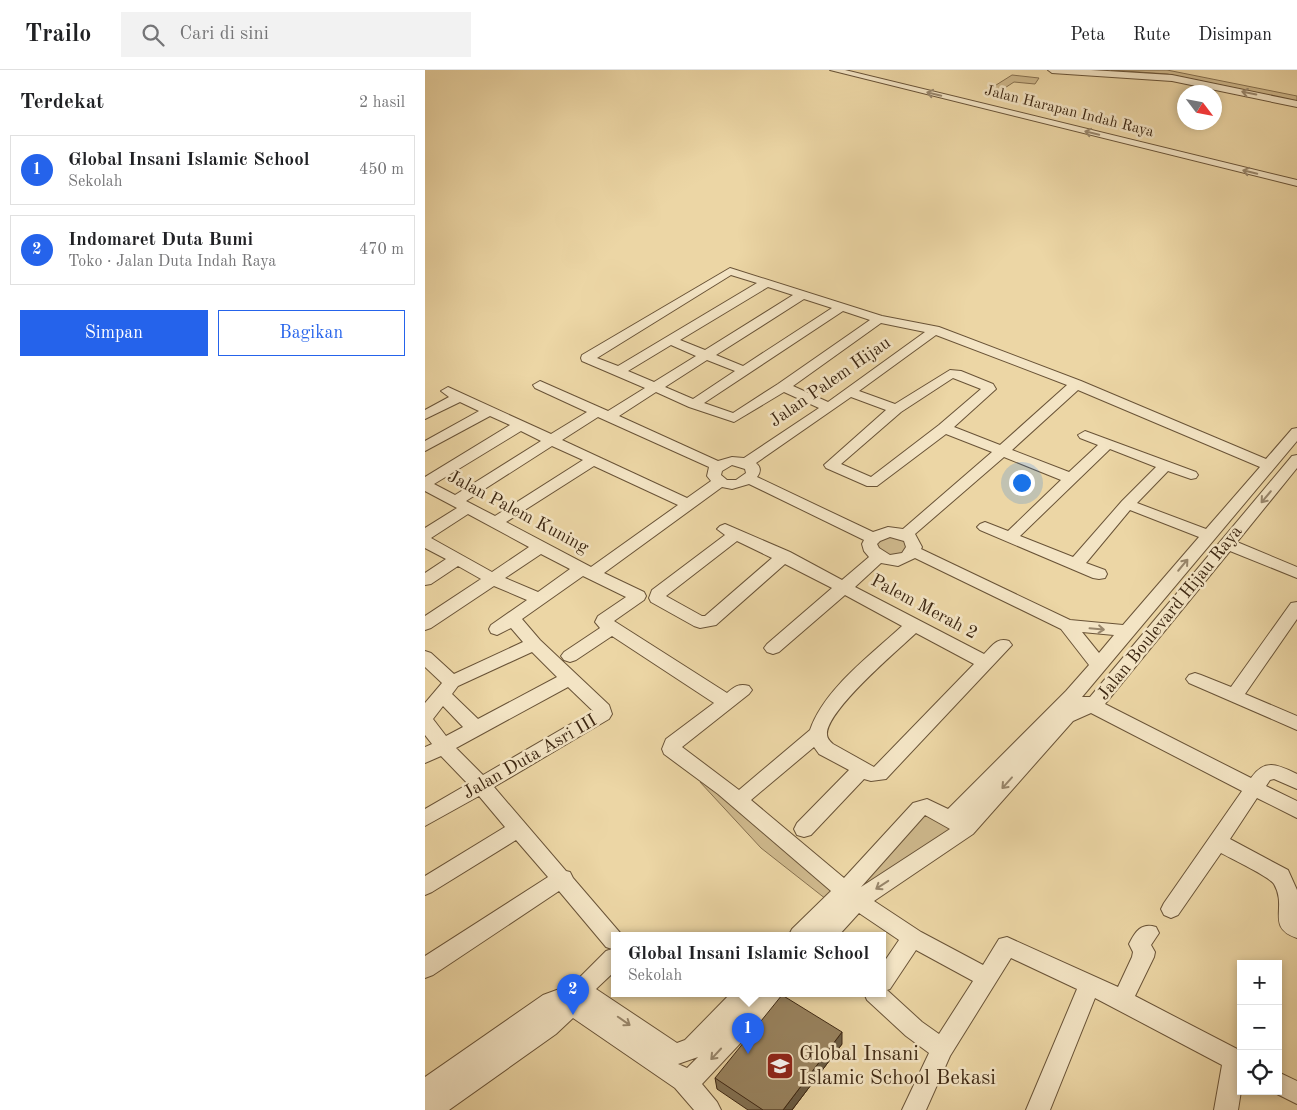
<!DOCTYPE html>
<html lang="id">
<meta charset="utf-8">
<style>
:root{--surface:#fff;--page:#f2f2f2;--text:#202124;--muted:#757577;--line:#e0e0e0;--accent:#2563eb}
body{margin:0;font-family:"Old Standard TT",serif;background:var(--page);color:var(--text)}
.controls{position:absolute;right:15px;bottom:15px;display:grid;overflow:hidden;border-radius:0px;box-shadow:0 2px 8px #0003}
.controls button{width:45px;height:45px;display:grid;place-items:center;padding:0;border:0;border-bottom:1px solid var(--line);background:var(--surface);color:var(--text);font:25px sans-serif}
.compass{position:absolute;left:752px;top:15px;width:45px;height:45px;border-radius:50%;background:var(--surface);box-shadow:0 2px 8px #0003;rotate:122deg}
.you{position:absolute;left:596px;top:412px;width:18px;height:18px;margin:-12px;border:4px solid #fff;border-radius:50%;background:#1a73e8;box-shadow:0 0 0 8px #1a73e833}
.badge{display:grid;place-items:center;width:32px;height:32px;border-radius:50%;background:var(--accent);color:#fff;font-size:16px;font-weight:700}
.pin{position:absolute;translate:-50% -41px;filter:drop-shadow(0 1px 2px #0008)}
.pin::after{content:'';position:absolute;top:26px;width:18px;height:15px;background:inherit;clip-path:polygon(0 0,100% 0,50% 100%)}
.popup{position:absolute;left:186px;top:862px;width:275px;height:65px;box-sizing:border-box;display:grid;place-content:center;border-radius:0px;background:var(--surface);filter:drop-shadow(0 1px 4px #0005);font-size:16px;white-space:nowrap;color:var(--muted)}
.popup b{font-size:19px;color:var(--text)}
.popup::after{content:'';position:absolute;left:50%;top:100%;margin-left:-10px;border:10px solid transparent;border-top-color:var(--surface)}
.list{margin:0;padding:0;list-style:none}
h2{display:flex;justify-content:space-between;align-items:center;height:65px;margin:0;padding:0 20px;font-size:21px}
h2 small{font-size:16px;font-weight:400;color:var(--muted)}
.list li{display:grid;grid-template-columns:32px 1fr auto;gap:15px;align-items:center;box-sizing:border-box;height:70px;margin:0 10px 10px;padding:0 10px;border:1px solid var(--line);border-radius:0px}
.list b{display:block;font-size:19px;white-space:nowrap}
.list p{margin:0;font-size:16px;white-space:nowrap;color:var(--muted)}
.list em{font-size:16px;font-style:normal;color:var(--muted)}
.actions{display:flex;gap:10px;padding:15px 20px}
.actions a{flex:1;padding:11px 0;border:1px solid var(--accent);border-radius:0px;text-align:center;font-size:18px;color:var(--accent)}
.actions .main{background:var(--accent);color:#fff}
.icon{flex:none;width:28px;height:28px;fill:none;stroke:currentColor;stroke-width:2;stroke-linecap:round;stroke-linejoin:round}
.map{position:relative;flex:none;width:872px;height:1040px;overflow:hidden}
header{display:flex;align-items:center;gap:30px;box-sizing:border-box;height:70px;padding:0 25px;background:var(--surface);border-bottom:1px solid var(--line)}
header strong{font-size:24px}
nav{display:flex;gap:28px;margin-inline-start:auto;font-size:18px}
.search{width:350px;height:45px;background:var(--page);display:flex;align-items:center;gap:12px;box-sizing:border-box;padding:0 18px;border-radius:0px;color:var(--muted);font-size:19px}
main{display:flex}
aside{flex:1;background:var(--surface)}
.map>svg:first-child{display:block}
.green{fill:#ceb88c;stroke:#86704f}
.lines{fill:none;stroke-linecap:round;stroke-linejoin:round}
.minor-casing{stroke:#695337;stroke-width:2}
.minor{fill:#f3e4c4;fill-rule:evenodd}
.wall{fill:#837051;stroke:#3d2712}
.shaded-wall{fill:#6a5b42;stroke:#3d2712}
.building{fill:#98825e;stroke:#3d2712}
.oneway{stroke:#98866b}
.labels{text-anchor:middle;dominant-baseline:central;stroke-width:5;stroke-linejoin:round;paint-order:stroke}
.far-street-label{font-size:15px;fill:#3d2712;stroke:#f3e4c4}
.street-label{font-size:18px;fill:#3d2712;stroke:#f3e4c4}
.near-poi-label{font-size:21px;fill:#3d2712;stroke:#f3e4c4;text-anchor:start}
</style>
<header>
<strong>Trailo</strong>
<div class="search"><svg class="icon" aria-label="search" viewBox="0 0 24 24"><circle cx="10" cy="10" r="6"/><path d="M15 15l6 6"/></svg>Cari di sini</div>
<nav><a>Peta</a><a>Rute</a><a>Disimpan</a></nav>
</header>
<main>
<aside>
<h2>Terdekat<small>2 hasil</small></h2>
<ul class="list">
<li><span class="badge">1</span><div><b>Global Insani Islamic School</b><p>Sekolah</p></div><em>450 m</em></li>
<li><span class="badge">2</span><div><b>Indomaret Duta Bumi</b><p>Toko · Jalan Duta Indah Raya</p></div><em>470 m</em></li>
</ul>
<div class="actions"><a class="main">Simpan</a><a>Bagikan</a></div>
</aside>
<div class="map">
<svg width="872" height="1040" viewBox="0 0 872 1040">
<rect width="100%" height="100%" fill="#ecd6a5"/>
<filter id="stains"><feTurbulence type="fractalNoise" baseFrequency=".004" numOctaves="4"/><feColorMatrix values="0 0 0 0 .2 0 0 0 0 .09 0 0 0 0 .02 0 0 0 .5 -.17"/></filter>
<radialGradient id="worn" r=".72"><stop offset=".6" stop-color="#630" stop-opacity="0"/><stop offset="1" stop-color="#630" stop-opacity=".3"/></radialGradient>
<path class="green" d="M686 0H742L872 26V31L742 4Z
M587 5 614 8 610 14 589 12 569 25 560 22Z
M455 464 488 472 470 490 444 473Z
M282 706 421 820 495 738 541 758 432 831 401 865H375L406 833 336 778 275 712Z"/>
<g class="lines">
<g class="minor-casing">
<path id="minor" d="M405 0H420L872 110V116Z
M623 0H666L747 5 872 31V37L747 11 627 3Z
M305 198 457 246 514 257 656 311 841 389 867 359 872 358V371L657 627H665L867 386 872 385V398L812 472 872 497V508L805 481 680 634 826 708C840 688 853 695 872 704V719L849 709 845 710 841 716 872 731V748L832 728 805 769 863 800 872 820V868C840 857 863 838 849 814 845 807 805 788 796 783L753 845 746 848 739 845 736 839 739 833 817 721 666 643 648 651 548 764 449 831 496 862 558 895 574 869 582 867 693 917 707 887 708 882 704 874C710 862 716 852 731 857L734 863 726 875 730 882 729 887 710 926 816 981V1021L813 1040H789L797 995 670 928 625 1040H601L652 919 586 888 525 986 501 1040H477L504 983 481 966 442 930 439 923H457V895L474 870 434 843 414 865H390L392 862 389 865H364L367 859 406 821 293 724 239 684 237 679 241 669 289 633 187 566 151 590 145 592 139 590 136 586 139 582 175 558 170 552 173 546 201 527 158 506 97 549 115 570 184 635 187 644 184 649 69 717 141 801 145 802 148 808 197 865H189V902L171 919 252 973 260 970 306 923H331L328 929 334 923H359L356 930 277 1014 292 1032 296 1040H269L250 1018 148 948 131 964 24 1040H0V1007L118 925 148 914 181 881 187 879 181 877 134 821 8 905 0 908V886L123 807 91 770 7 822 0 825V806L80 757 54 726 0 756V739L43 714 16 686 0 693V677L7 674 0 665V633L17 613 0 597V581L6 583 29 604 98 572 86 558 72 565 66 563 64 559 66 555 102 530 69 516 6 558 0 560V546L56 509 33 496 6 514 0 515V503L21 489 0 478V458L32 438 0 421V407L85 355 65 346 0 381V371L54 341 35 332 0 349V340L24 327 16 321 23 317 126 364 162 342 110 318 108 315 115 311 183 341 220 318 157 291 156 288 157 285ZM306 205 332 213 193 296 172 288ZM343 217 368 225 280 280 255 270ZM379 229 407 238 318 296 291 285ZM418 241 445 250 353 314 308 343 279 333ZM456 253 500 262 403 332 368 316ZM511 265 642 315 575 375 529 357 571 319 568 314 536 301 525 300 470 334 434 321ZM246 275 271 286 229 312 203 301ZM282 290 310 301 268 329 240 317ZM528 308 556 319 514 355 446 407 416 394 476 342ZM653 320 835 397 781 459 712 433 743 401 766 409 771 408 773 405 771 402 660 361 653 365 655 368 673 375 644 402 587 380ZM231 322 264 337 309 352 359 322 394 338 319 388 307 387 293 391 194 346ZM426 327 461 340 399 395 401 398 442 416H452L521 364 567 382 478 459 463 457 448 462 332 407C336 402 336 397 331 393ZM173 347 284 397 282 406 286 411 262 428 137 370ZM96 361 116 371 30 425 9 414ZM127 376 158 390 70 446 41 431ZM685 379 731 397 697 431 648 487 595 466ZM579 387 636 410 583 461 560 452 555 454 552 457 555 460 668 508 674 509 680 508 682 504 680 500 661 493 705 440 774 467 698 555 645 550 496 479 497 477 490 464ZM307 395 320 399 321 403 311 410H302L296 405 297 401ZM169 396 253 435 166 497 81 452ZM324 414 439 470 437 474 439 481 444 487 417 510 365 482 300 454 295 456 292 459 300 465 227 520 224 528 226 532 269 556 275 558 291 555 360 494 407 518 342 574 339 578 342 582 348 584 354 582 420 525 477 556C446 585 399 619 385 660L314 720 257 677 324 624 327 620 324 616C314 613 309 617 302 623L189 551 219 530 221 526 219 522 179 503 297 417 307 419ZM43 444 104 477 67 502 6 468ZM465 467 479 471 481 477 477 483 465 485 454 478 452 474 455 471ZM312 471 347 488 280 546H277L241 526ZM116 484 145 499 113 522 80 508ZM490 488 636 559 664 595 641 621 523 739 502 729 488 733 419 808 326 730 389 677 394 684 424 700 372 753 369 759 372 765 379 767 386 765 439 709 446 711 461 709 587 575 584 571C572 567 567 576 559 584L430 517 456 493 473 496ZM657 562 689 565 674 583ZM491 563 549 594 449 697 408 674C405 671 402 669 402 664 402 640 472 581 491 563ZM107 582 132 607 53 649 27 624 33 616ZM143 617 168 641 58 705 31 678ZM18 636 38 657 21 666 8 649ZM500 745 525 759 436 817ZM491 880 548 911 514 964 497 952 462 920 465 919ZM273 987 262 998 253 994Z
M872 532V549L820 624 872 646V660L764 613 761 609 764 605 770 603 776 605 806 617 866 533Z
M853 1002 872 1011V1034L846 1021H853Z"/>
</g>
<use href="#minor" class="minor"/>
</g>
<path class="wall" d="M417 974 367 1040H323L292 1019 290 1008Z"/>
<path class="shaded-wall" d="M417 962V974L367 1040H358Z"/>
<path class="building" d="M357 925 417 962 358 1040H338L290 1008Z"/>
<defs><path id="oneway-shaft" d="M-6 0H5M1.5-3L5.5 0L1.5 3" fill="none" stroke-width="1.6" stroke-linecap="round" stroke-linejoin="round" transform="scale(1.25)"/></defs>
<g class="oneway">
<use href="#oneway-shaft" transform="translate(824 23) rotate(-168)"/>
<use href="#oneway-shaft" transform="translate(509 24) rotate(-166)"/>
<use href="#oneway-shaft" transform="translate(667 63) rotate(-166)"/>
<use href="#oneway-shaft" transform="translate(825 102) rotate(-166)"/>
<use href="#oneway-shaft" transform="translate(841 427) rotate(130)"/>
<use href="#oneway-shaft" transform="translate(758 495) rotate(-50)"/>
<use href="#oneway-shaft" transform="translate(672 559) rotate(5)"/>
<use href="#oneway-shaft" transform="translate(582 713) rotate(132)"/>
<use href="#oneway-shaft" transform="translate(457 815) rotate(147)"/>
<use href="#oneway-shaft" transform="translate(199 951) rotate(35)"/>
<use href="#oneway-shaft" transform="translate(291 984) rotate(133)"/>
</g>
<defs>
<g id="school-square" transform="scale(1.4375)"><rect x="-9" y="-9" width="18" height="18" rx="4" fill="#8f2418" stroke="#f3e4c4"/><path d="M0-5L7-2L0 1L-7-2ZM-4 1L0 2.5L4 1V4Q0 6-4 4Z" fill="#fff"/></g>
</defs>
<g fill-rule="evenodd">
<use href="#school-square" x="355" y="996"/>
</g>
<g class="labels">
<g class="far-street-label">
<text transform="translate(644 42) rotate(14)">Jalan Harapan Indah Raya</text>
</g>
<g class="street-label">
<text transform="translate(405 312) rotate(-35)">Jalan Palem Hijau</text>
<text transform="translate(93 442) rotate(28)">Jalan Palem Kuning</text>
<text transform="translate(499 537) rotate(28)">Palem Merah 2</text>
<text transform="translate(745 543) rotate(-51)">Jalan Boulevard Hijau Raya</text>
<text transform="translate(105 687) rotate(-30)">Jalan Duta Asri III</text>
</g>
<g class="near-poi-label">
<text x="374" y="984">Global Insani<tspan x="374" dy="24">Islamic School Bekasi</tspan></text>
</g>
</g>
<rect width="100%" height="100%" filter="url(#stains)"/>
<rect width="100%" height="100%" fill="url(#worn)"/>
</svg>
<div class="controls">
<button>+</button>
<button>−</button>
<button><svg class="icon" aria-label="locate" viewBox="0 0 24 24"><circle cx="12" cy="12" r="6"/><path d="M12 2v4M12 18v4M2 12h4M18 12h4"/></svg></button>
</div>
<svg class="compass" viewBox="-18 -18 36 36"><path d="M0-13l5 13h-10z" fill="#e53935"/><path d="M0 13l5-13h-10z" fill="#757577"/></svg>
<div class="you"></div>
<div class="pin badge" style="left:323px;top:984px">1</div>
<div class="popup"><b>Global Insani Islamic School</b>Sekolah</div>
<div class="pin badge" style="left:148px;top:945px">2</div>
</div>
</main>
